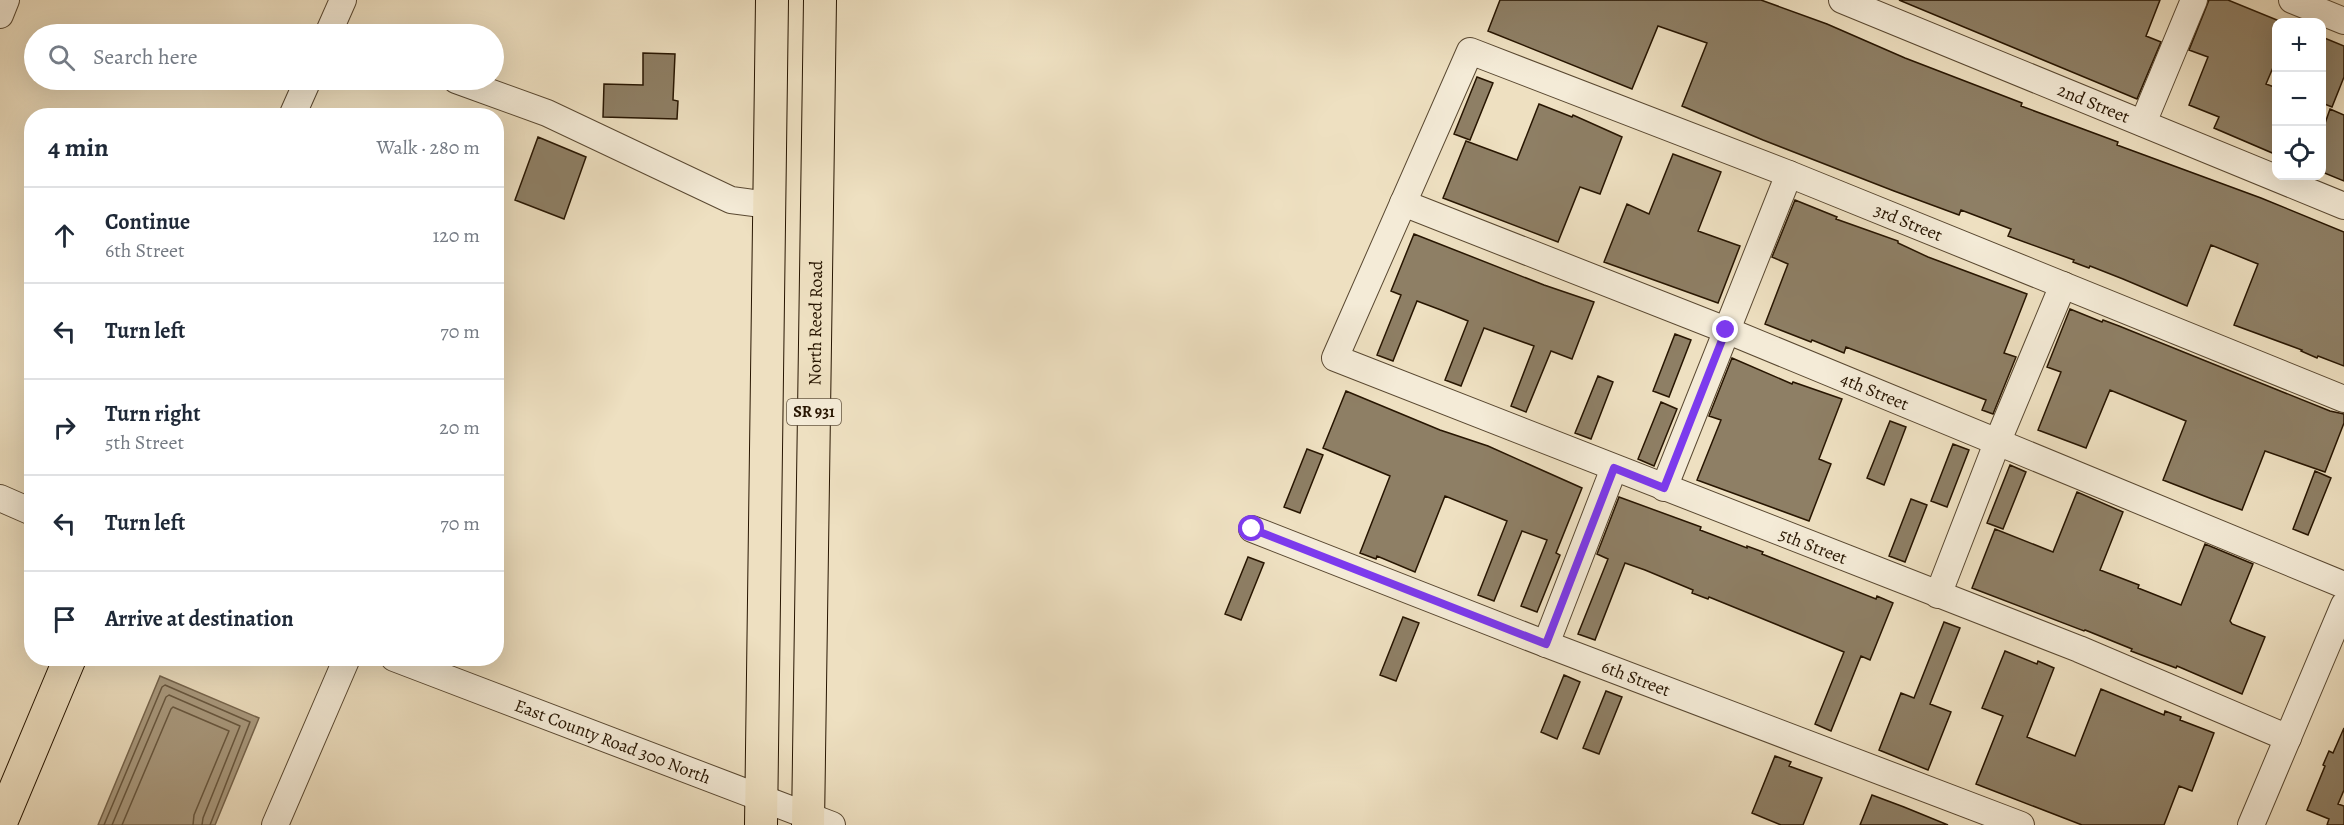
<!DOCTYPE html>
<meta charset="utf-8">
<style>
:root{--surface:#fff;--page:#f6f6f7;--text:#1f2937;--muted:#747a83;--line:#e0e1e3}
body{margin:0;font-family:Alegreya,serif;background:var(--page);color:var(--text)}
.controls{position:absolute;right:18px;top:18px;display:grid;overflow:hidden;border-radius:12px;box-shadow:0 6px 24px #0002}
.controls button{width:54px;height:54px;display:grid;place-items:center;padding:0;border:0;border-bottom:2px solid var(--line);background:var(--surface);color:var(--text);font:30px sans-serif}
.stop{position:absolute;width:18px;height:18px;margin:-14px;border:4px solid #7c3aed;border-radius:50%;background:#fff}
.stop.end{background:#7c3aed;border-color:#fff;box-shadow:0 2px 6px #0008}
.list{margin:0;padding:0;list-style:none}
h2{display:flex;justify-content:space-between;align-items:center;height:78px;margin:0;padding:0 24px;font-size:26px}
h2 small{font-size:20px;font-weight:400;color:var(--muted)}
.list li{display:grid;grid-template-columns:39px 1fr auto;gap:18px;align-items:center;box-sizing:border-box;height:96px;padding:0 24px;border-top:2px solid var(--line)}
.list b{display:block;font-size:22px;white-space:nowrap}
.list p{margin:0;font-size:20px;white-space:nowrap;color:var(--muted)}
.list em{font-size:20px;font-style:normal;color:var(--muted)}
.icon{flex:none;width:33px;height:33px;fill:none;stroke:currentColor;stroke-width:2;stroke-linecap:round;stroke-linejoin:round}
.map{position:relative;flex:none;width:2344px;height:825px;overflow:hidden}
.search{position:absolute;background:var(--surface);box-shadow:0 6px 24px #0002;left:24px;top:24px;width:480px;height:66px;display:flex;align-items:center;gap:15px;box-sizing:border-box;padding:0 21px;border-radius:33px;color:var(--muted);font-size:22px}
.panel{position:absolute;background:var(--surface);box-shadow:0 6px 24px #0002;left:24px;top:108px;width:480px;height:558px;border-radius:24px}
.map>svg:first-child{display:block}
.water{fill:#aa9b80;stroke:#76654d;stroke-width:1.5}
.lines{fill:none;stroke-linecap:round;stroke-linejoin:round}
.shore{stroke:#685840;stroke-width:1.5}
.building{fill:#8e7f65;stroke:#271501;stroke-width:1.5}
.minor-casing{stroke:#594831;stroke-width:28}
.major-casing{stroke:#271501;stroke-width:34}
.minor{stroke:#f4ebd7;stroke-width:26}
.major{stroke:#eee0c1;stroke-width:32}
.route{stroke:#7c3aed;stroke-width:8}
.labels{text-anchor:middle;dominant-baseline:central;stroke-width:4.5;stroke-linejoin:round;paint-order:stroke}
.shield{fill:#f4ebd7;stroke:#645541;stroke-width:1.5}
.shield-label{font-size:16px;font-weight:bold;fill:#271501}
.street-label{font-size:18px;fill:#271501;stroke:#f4ebd7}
</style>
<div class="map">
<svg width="2344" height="825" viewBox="0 0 2344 825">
<rect width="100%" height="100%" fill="#eee0c1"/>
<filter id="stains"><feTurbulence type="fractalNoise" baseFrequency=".00333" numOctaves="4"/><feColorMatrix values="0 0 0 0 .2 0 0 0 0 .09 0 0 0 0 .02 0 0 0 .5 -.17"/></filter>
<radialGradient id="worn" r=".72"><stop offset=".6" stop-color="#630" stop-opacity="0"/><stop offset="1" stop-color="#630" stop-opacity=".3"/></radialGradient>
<path class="water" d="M160 676 259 718 215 825H98Z"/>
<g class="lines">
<path class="shore" d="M104 825 162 687 165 685 250 722 210 825
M112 825 166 697 169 695 240 726 203 818 202 825
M122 825 171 709 173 707 229 731 194 815 193 825"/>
</g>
<path class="building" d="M1500 0H1761L1827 24 1905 58 2022 103 2021 106 2118 142 2117 145 2261 198 2344 232V366L2318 356 2317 358 2301 351 2302 350 2234 325 2258 264 2211 245 2187 306 2123 279 2090 266 2089 268 2073 262 2074 260 2008 236 2011 229 1961 210 1959 215 1894 191 1763 140 1682 106 1707 43 1658 26 1632 89 1488 31Z
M1899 0H2160L2146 36 2161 42 2137 99Z
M2209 0H2228L2277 20V58L2266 84 2277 88V155L2214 128 2219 117 2189 105 2208 57 2189 50Z
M2322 37 2344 46V77L2332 107 2322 103Z
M643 53 675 54 673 100 678 101 677 119 603 117 604 84 643 85Z
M1477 77 1493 83 1470 140 1454 134Z
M1539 104 1572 117 1573 115 1622 137 1600 194 1580 187 1558 242 1443 198 1466 141 1517 160Z
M2330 109 2344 115V181L2322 172V132Z
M538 137 586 157 564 219 515 200Z
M1673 154 1721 172 1698 231 1740 246 1718 303 1604 262 1627 204 1649 214Z
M1795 200 1837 217 1836 219 1898 241V243L1928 257 2027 294 2004 353 2016 357 1993 414 1982 410 1986 400 1846 347 1844 353 1812 340 1811 342 1765 324 1788 264 1772 257Z
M1414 234 1544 285 1594 302 1572 359 1551 351 1526 412 1511 406 1534 346 1484 328 1461 386 1445 380 1468 321 1441 310 1417 301 1393 361 1377 355 1401 295 1391 291Z
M2070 309 2102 322 2103 320 2119 326 2330 411 2344 414V423L2325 472 2265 451 2242 510 2212 499 2163 480 2186 421 2110 390 2086 448 2038 430 2061 372 2047 367Z
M1675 334 1691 340 1669 397 1653 391Z
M1732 358 1792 384 1793 382 1842 399 1819 459 1831 464 1809 521 1697 480 1721 420 1709 416Z
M1598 376 1613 382 1591 439 1575 433Z
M1346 391 1440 430 1488 446 1582 488 1556 553 1560 555 1537 612 1521 606 1547 540 1522 531 1494 601 1478 595 1507 521 1445 496 1415 572 1377 556 1376 559 1360 553 1390 476 1323 448Z
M1661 402 1677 409 1654 466 1638 459Z
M1890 421 1906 427 1884 485 1867 478Z
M1953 444 1969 450 1947 507 1931 501Z
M1307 449 1323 455 1300 513 1284 507Z
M2010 465 2026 472 2003 529 1987 523Z
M2315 471 2331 478 2308 535 2293 529Z
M2077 492 2123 512 2100 570 2139 585 2138 588 2181 605 2205 544 2253 564 2230 621 2232 624 2265 637 2242 694 2177 666 2176 668 2131 651 2132 649 2085 630 2084 631 1972 588 1995 529 2053 552Z
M1619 497 1701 527 1700 530 1747 548V546L1763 552 1762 554 1876 599 1877 596 1893 603 1870 660 1861 656 1831 731 1815 724 1844 652 1709 597 1708 599 1692 593 1693 590 1645 570 1625 563 1595 640 1578 634 1608 559 1597 554Z
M1911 499 1927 505 1905 562 1889 556Z
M1248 557 1264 563 1241 620 1225 614Z
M1403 617 1419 623 1396 681 1380 675Z
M1944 622 1960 628 1930 704 1951 712 1928 770 1879 750 1901 693 1914 698Z
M2005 651 2037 664 2038 661 2054 668 2027 737 2075 756 2101 689 2164 715 2165 711 2181 717 2180 720 2214 733 2192 791 2179 786 2164 825H2082L1976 784 2003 716 1982 708Z
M1564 675 1580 682 1557 739 1541 732Z
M1606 691 1622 697 1599 754 1583 748Z
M2344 728V790L2338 804 2344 806V825H2327L2329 819 2307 810 2325 766 2323 765 2329 751 2333 753Z
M1775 756 1791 762 1789 766 1822 778 1803 825H1781L1752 813Z
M1872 795 1904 807 1948 825H1860Z"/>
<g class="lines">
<g class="minor-casing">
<g id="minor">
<path id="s1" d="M1842 0 2344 206"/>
<path d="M2292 0 2344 21"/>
<path d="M0 15 6 0"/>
<path d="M328 34 343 0"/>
<path d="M456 80 547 113 731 200 769 205"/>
<path d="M292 116 308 80"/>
<path d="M2143 123 2194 0"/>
<path id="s2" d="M1403 203 1726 330 2344 585"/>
<path d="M1664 488 1789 174"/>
<path d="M0 498 32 512"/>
<path id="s3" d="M1252 529 1546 644 2021 825"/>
<path d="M1938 595 1997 443 2063 285"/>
<path d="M1546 644 1614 468"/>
<path id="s4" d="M394 658 832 825"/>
<path id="s5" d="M2288 738 2079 649 1335 358 1470 51 1789 174 2344 399"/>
<path d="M275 825 347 658"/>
<path d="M2251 825 2344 605"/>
</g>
</g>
<g class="major-casing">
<g id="major">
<path d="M0 825 70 658"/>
<path d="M761 825 772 0"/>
<path id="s6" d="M808 825 820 0"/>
</g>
</g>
<use href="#minor" class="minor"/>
<use href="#major" class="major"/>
</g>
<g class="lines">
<path class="route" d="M1252 529 1546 644 1614 468 1664 488 1726 330"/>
</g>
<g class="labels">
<rect class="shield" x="787" y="399" width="54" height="26" rx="4.5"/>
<g class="shield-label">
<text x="814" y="412">SR 931</text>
</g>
<g class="street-label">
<text stroke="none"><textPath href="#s1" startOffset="272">2nd Street</textPath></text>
<text stroke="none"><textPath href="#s5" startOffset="1832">3rd Street</textPath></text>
<text stroke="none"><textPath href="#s6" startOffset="502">North Reed Road</textPath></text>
<text stroke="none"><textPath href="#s2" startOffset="508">4th Street</textPath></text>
<text transform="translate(1813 546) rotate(21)">5th Street</text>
<text stroke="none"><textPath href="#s3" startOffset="412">6th Street</textPath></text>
<text stroke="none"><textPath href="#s4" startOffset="234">East County Road 300 North</textPath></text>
</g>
</g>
<rect width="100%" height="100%" filter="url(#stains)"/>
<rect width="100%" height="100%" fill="url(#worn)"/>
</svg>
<div class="controls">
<button>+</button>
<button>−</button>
<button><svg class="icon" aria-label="locate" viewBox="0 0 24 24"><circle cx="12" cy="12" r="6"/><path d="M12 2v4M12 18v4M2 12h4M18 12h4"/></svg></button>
</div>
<div class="stop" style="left:1252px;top:529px"></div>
<div class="stop end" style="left:1726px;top:330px"></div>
<div class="search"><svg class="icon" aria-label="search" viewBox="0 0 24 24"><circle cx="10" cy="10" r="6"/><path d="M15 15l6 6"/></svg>Search here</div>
<section class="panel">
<h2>4 min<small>Walk · 280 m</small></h2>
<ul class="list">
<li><svg class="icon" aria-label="ahead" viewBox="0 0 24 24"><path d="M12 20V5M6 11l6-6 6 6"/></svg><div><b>Continue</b><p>6th Street</p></div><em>120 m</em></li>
<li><svg class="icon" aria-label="left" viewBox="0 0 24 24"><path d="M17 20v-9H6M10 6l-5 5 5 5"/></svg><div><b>Turn left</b></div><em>70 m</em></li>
<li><svg class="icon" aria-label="right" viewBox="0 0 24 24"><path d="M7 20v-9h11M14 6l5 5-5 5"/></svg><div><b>Turn right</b><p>5th Street</p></div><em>20 m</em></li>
<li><svg class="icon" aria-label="left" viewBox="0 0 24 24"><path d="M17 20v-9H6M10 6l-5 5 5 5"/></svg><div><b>Turn left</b></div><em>70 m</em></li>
<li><svg class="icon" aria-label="arrive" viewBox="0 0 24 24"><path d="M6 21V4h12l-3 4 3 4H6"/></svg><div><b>Arrive at destination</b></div></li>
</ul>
</section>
</div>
